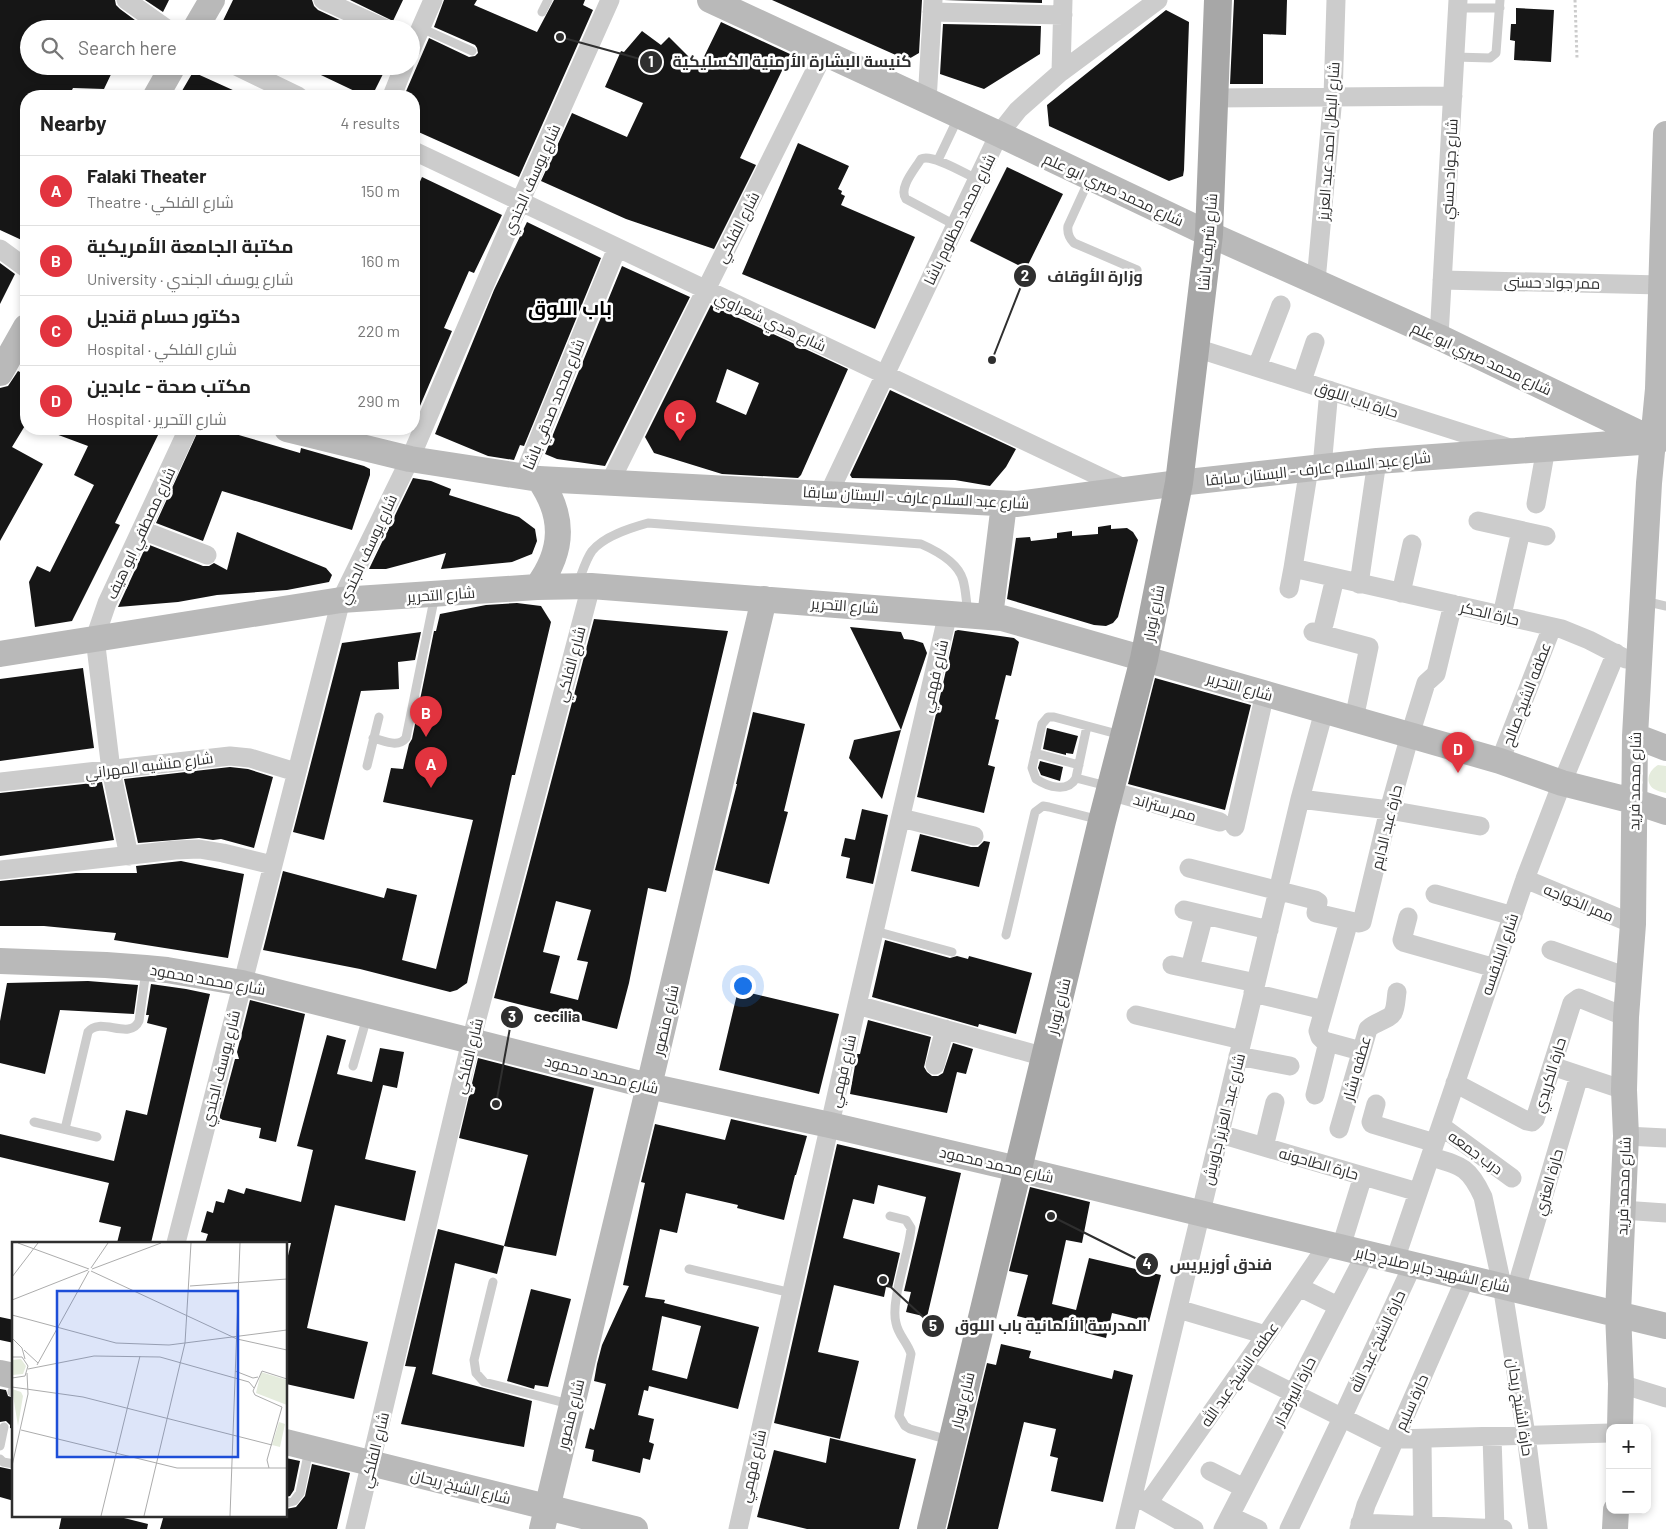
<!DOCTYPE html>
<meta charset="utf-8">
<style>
:root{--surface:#fff;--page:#f6f6f6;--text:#222;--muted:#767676;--line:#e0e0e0;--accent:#e2343f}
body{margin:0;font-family:Barlow,Cairo,sans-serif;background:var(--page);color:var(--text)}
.controls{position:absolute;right:15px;bottom:15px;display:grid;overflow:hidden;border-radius:10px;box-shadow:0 2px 8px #0003}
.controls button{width:45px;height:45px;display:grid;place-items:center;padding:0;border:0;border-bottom:1px solid var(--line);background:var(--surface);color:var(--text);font:25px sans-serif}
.you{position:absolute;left:742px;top:985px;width:18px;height:18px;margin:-12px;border:4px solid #fff;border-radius:50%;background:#1a73e8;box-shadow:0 0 0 8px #1a73e833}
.badge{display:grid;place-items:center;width:32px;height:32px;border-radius:50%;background:var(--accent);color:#fff;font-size:16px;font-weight:700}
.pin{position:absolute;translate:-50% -41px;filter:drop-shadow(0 1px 2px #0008)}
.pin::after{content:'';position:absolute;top:26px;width:18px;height:15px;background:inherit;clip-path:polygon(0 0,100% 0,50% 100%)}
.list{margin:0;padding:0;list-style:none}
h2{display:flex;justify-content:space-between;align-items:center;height:65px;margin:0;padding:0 20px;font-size:21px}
h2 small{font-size:16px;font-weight:400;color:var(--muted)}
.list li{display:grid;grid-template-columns:32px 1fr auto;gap:15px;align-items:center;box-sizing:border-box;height:70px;padding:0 20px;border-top:1px solid var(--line)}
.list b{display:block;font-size:19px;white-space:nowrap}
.list p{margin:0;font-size:16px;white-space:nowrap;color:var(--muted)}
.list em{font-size:16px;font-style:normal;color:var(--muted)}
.icon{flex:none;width:28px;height:28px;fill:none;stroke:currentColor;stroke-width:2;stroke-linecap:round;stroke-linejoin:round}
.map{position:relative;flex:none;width:1666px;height:1529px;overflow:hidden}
.search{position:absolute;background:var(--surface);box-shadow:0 2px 8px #0003;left:20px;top:20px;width:400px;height:55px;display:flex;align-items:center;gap:12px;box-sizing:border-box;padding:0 18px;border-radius:28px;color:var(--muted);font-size:19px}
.panel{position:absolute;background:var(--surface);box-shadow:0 2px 8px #0003;left:20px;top:90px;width:400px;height:345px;border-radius:20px}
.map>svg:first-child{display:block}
.green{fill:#e5ecdd}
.building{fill:#161616;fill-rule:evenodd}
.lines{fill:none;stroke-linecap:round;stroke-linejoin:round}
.path{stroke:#ccc;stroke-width:3;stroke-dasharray:2.5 2.5;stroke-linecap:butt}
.lane{stroke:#ccc;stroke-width:9}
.street{stroke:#ccc;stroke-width:19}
.secondary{stroke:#b9b9b9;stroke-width:26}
.primary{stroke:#a7a7a7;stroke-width:28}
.labels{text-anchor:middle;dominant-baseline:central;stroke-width:5;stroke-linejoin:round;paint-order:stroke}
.street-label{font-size:15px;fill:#2f2f2f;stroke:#fff}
.district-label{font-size:20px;font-weight:bold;fill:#000;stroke:#fff}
.inset-road{fill:none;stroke:#acacac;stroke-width:1}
.view{fill:#1d4ed8;fill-opacity:0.15;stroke:#1d4ed8;stroke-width:2.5}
.inset-edge{fill:none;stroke:#2f2f2f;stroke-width:2.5}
.leader{fill:none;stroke:#2f2f2f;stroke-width:2}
.callout-dot{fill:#2f2f2f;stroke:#fff;stroke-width:2}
.mark-label{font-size:15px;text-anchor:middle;font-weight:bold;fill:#fff}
.callout-label{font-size:16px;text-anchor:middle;font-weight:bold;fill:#2f2f2f;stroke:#fff;stroke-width:5;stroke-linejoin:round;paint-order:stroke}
</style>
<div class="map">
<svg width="1666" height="1529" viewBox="0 0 1666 1529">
<rect width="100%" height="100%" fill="#fff"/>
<path class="green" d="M1658 765 1666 766V793C1662 792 1657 791 1654 789 1644 782 1649 770 1658 765Z"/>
<path class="building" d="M0 0H115L116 5 120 9 143 26 141 29H29V66H115L104 89 73 88 69 96H26V242L0 230Z
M145 0H169L163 12Z
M233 0H312L314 6 318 10 359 29H219Z
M350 0H403L393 21Z
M444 0H477L474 5 537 32 554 0H585L583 5 593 10 519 177 414 130V96H404L429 38 469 57 475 56 478 53 477 48 475 45 434 27Z
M772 0H922L919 53 907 60Z
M944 0H1042V3Z
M1234 0H1287L1286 35 1263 34V84H1230Z
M1516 8 1554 10 1551 62 1514 60 1515 41 1510 40 1511 24H1516Z
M1166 10 1189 22 1184 170 1183 176 1169 181 1049 126 1047 105Z
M721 22 790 54 740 158 756 165 714 249 626 219 541 181 572 113 627 137 643 103 605 87 621 51 624 52 642 31 661 45 669 37 699 67Z
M943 24 1041 26 1040 54 984 89 940 74Z
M302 66H387L372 96H365Z
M193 72 246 96H179Z
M798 143 849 166 838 189 842 191 841 194 845 196 841 205 915 237 875 329 742 274Z
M1007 167 1063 194 1026 269 970 241Z
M422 177 502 215 474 273 469 271 444 328 452 331 414 420V195Z
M527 222 601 258 524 446 520 445 514 460 488 456 435 434 494 290Z
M0 263 15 274 0 304Z
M622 266 690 297 605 466 557 459 545 454Z
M711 305 848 369 801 475 798 478 722 474 654 453 645 437ZM727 369 759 383 746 415 716 402Z
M18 371 26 375V424L12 447 43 464 0 541V388L8 386Z
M890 390 1016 449 1006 467 990 486 955 480 852 478 850 475Z
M45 429H161L115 523 120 525 72 621 35 627 29 582 37 566 50 572 94 485 74 475 88 446 45 430Z
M199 429H218L300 453 301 448 364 466 370 469V475L352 530 222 491 203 541 156 523Z
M413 478 431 481 451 489 449 495 519 517 535 529 537 541 532 554 512 562 441 569 446 553 386 569H369Z
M1111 525V529L1127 528 1133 532 1138 540 1118 617 1113 623 1106 626 1094 625 1007 599 1016 538 1030 537 1031 541 1057 538V533L1072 531V536L1098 534V527Z
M237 532 326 568 332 575 329 582 287 590 217 595 178 602 118 607 147 544 203 566H209L214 563 227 570Z
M517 603 541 606 551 622 515 775H512L467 983 457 990 450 992 360 969 263 950 283 871 384 898 387 888 417 895 402 960 436 969 473 820 383 802 391 768 403 769 409 744 412 739 434 631H436L440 614 486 605Z
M594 619 728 631 666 892 648 888 629 983 617 1029 494 998ZM556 901 591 910 577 960 588 962 578 1000 550 993 560 956 543 952Z
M850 627 901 632 904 639 913 640 923 643 927 653 901 730Z
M958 630 1014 638 1019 642 1011 676 1006 675 995 719 999 720 988 765 995 767 984 813 917 797 955 631Z
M421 632 415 660 398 662 399 689 361 691 324 840 293 832 342 643Z
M83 668 94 748 0 761V679Z
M1155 678 1251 705 1225 810 1128 784Z
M753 712 805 724 784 811 788 812 769 884 715 870 737 784H736Z
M1047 728 1078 736 1073 754 1066 753V755L1043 749Z
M901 730 882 799 849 758 854 740Z
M1040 761 1063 767 1060 781 1041 775 1038 768Z
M230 767 248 769 273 777 254 848 221 839 213 840 199 838 138 843 124 779Z
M102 782 114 840 0 856V793Z
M862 809 888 815 873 884 846 878 850 858 841 856 845 838 855 840Z
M920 834 971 847H978L984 841 990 842 979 887 911 871Z
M181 861 244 874 228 958 114 940 116 933 44 926H0V881L76 873H137L136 866Z
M885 940 950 958 957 956 968 959 969 956 1032 973 1016 1034 979 1024 978 1027 872 997Z
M88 981 138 985 134 1014 60 1010 45 1074 0 1063V1021L7 983Z
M151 984 186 989 210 994 151 1243H117L121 1227 99 1222 109 1183 0 1157V1134L114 1161 126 1110 147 1115 167 1028 147 1023 149 1015H146Z
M738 990 839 1014 819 1094 719 1070Z
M250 1000 305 1014 276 1142 259 1138 261 1128 219 1119 235 1059H239L237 1052Z
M868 1020 931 1037 924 1067 927 1072 932 1076H938L943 1073 953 1043 973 1049 966 1074 957 1072 947 1113 850 1094 857 1054H860Z
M327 1035 346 1040 337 1074 372 1082 380 1048 404 1052 397 1088 383 1085 365 1159 416 1171 405 1221 335 1205 307 1328 368 1342 354 1399 286 1384V1264L291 1243H205L208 1234 201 1232 207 1211 213 1213 216 1201 224 1203 228 1189 244 1194 246 1188 301 1202 313 1150 297 1146Z
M478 1058 594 1088 556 1256 504 1246 528 1155 459 1138Z
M731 1119 807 1136 796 1175H795L784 1220 737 1208 738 1205 686 1193 677 1233 660 1229 645 1297 665 1300 664 1303 759 1327 738 1409 649 1386 648 1391 644 1390 638 1415 654 1419 649 1442 654 1444 650 1460 643 1458 640 1473 592 1461 594 1450 585 1448 590 1428 594 1430 606 1384 594 1381 597 1364 602 1345 629 1286 623 1285 645 1183 641 1182 655 1124 725 1140ZM662 1316 701 1326 687 1379 652 1370Z
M837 1144 961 1173 927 1317 906 1312 911 1292 904 1291 926 1197 878 1185 874 1204 853 1199 843 1238 900 1253 892 1288 886 1287 884 1297 834 1285 818 1352 859 1361 840 1439 774 1423Z
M1030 1187 1090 1202 1082 1243 1066 1240 1052 1304 1076 1310 1089 1258 1161 1275 1149 1322 1112 1313 1106 1338 1017 1316 1028 1275 1009 1271Z
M438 1229 504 1246 497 1274 455 1263 432 1374 532 1401 524 1447 401 1424 416 1367 405 1366Z
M531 1289 571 1299 548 1387 535 1385 534 1389 507 1381Z
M0 1317 14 1320V1343L0 1340Z
M1001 1344 1031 1351 1029 1358 1112 1379 1114 1370 1133 1375 1103 1502 1051 1491 1058 1458 1050 1456 1056 1429 1024 1422 998 1529H947L987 1363 996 1365Z
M0 1389 6 1390 8 1396 14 1398V1429L10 1428V1425L6 1421 0 1422Z
M830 1438 916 1459 899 1529H807L757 1517 774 1450 826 1463Z
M286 1458 300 1461 294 1490 290 1496 286 1497Z
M312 1464 350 1473 337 1529H160L164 1515H286V1509L296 1507 305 1496Z
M0 1467 14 1470V1501L0 1497Z
M62 1515H112L148 1524 147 1529H59Z"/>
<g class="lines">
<path class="path" d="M1575 0 1577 58"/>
<path class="lane" d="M1458 8H1500
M542 12 548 0
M421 28 472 51
M1455 57 1490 58 1496 53 1500 0
M938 160 958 118
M1089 180 1068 226C1067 233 1069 238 1074 243L1137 270
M955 225 906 199C898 188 915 169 921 159 932 153 965 174 977 179
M578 583C582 573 586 559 592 551 604 536 630 528 648 523L921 544C937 551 958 562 963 580 966 590 966 602 968 612
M1644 601 1666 606
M1087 726 1076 778C1068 793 1048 787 1036 779L1032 768 1042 724 1048 717H1054L1121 735
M373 738C385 741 398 748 406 738L435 595
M1035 753 1079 765
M367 766 379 717
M1076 778 1107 786
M875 931 952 952
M1006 935 1035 812 1043 806 1049 807 1100 820
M353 1066 367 1017
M34 1122 97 1137
M65 1129 88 1032C100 1016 130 1041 139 1021L146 971
M890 1216 906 1220 911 1228C909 1253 890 1301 896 1323 898 1335 908 1343 911 1354L899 1416 905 1426 910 1429 949 1440
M689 1269 792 1293
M493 1282 474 1360 476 1373 484 1382 569 1404
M12 1392 14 1386
M0 1446 4 1427
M0 1459 3 1462 14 1464
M287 1503 294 1501 300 1493 309 1450"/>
<path class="street" d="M126 0 167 29
M323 0 386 29
M932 12 1063 15
M411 50 433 0
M236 66 298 96
M1061 72 1063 0
M392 96 404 66
M1215 98 1453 96
M927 101 933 0
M414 151 1128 490
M0 249 26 268
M1442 280 1661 285
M1316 281 1333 97 1336 0
M1439 337 1458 0
M1196 348 1510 448
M1257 367 1281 305
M1302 381 1315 342
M1322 467 1329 390
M1309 468 1293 568 1562 629 1589 640 1626 659
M523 477 617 248
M610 482 824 53
M829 493 999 134 1018 110 1061 72 1158 0
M1536 504 1546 448
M1478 521 1546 536
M142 530 207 555
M1359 584 1377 461
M1289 589 1293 568
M1401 593 1412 544
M1502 615 1521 531
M1324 624 1335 578
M1313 632 1369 647 1354 719
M1500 761 1552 627
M0 782 230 756 250 758 296 772
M1110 791 1220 822
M1300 799 1389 810 1480 826
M901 818 974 836
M1235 827 1265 693
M129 856 111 770 95 638 107 603 188 429
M1189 868 1315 900 1318 902 1316 913 1359 923 1362 922 1389 810 1410 735 1426 683 1436 674 1453 604
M0 870 175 850 199 849 223 853 272 865
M1525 879 1633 924
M1435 894 1513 916
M1184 910 1269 930
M1408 917 1402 940 1403 942 1495 968
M1349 921 1318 1031 1320 1037 1324 1041 1361 1051
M1551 950 1630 978
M1172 965 1256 983
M1190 968 1204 915
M1253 993 1324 1010
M857 1005 1045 1057
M1136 1015 1242 1040
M1238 1056 1290 1066
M935 1065 945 1029
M1552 1066 1624 1090
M1455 1083 1527 1121 1532 1122 1535 1119 1572 1003 1579 998 1626 1017
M1315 1095 1328 1042
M1376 1104 1371 1122 1372 1124 1435 1143
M1441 1126 1512 1178
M1339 1129 1368 1029C1374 1022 1389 1020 1393 1013 1396 1008 1396 998 1397 992
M1220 1134 1418 1192
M1626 1136 1666 1138
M1264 1147 1275 1102
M1431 1157C1462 1166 1469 1167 1483 1197L1502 1285 1526 1435 1538 1529
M1622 1210 1666 1213
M176 1243 341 600 410 459 520 202 610 0
M1341 1247 1363 1176
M1395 1260 1525 879 1562 783 1616 653
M1299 1287 1338 1306
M1516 1289 1579 1076
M1178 1309 1266 1335
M1243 1368 1393 1443
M1621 1384 1666 1398
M1492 1437 1495 1529
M1395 1439 1610 1433
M1422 1439 1423 1529
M1210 1471 1244 1488
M1139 1498 1194 1529
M1148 1503 1266 1335 1328 1244
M1230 1516 1258 1529
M1360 1523 1503 1529
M355 1529 471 1041 591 586
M738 1529 857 1005 948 613
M1125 1529 1300 799 1324 711
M1223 1529 1366 1253
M1289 1529 1342 1418 1413 1264
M1359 1529 1366 1505 1466 1277"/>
<path class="secondary" d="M710 0 999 134 1209 234 1439 337 1651 439
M195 29 212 0
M156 96 173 66
M0 373 26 327
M287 429 410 459 539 479 1016 504 1179 483 1377 461 1654 441 1666 438
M537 587C564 551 565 516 539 479
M990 617 1004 504
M0 654 341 600 537 587 591 586 1002 618 1500 761 1562 783 1633 801 1666 812
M1635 736 1666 748
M0 961 106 965 146 968 167 970 242 983 649 1086 830 1125 1018 1169 1666 1326
M0 1373 14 1376
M1620 1428 1621 1384 1618 1313 1626 1136 1624 1090 1626 1017 1633 924 1635 736 1649 483 1658 389 1666 134
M286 1442 635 1529
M542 1529 649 1086 764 599
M1615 1529 1616 1510"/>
<path class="primary" d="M931 1529 1102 821 1144 659 1179 483 1209 234 1218 0"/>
</g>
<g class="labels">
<g class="street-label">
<text transform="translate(1328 141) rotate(-86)">شارع البطل احمد عبد العزيز</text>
<text transform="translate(1449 169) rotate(-87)">شارع جواد حسني</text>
<text transform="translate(531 179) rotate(-66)">شارع يوسف الجندي</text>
<text transform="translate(1114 189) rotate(25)">شارع محمد صبري ابو علم</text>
<text transform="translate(959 219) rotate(-64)">شارع محمد مظلوم باشا</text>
<text transform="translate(737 227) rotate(-63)">شارع الفلكي</text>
<text transform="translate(1207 242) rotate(-85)">شارع شريف باشا</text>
<text transform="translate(1552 282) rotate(1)">ممر جواد حسنى</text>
<text transform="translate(771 321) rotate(25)">شارع هدي شعراوي</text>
<text transform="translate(1482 358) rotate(25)">شارع محمد صبري ابو علم</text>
<text transform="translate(1357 399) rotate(18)">حارة باب اللوق</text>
<text transform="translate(553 404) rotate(-68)">شارع محمد صدقي باشا</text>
<text transform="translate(1318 468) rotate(-6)">شارع عبد السلام عارف - البستان سابقا</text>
<text transform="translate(916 497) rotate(3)">شارع عبد السلام عارف - البستان سابقا</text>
<text transform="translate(140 533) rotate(-65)">شارع مصطفي ابو هيف</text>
<text transform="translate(367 549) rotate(-65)">شارع يوسف الجندي</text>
<text transform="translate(441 594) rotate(-4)">شارع التحرير</text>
<text transform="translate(845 605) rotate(4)">شارع التحرير</text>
<text transform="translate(1153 613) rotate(-79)">شارع نوبار</text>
<text transform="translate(1490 613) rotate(13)">حارة الحكر</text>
<text transform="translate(570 664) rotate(-75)">شارع الفلكي</text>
<text transform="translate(934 676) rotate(-77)">شارع فهمي</text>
<text transform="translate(1240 686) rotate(16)">شارع التحرير</text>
<text transform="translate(1526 694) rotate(-69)">عطفه الشيخ صالح</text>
<text transform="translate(149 765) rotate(-7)">شارع منشيه المهراني</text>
<text transform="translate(1634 781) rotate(-89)">شارع محمد فريد</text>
<text transform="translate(1165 807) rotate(16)">ممر ستراند</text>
<text transform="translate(1386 827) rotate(-76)">حارة عبد الدايم</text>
<text transform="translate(1579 902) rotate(23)">ممر الخواجه</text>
<text transform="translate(1499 954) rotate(-71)">شارع البلاقسه</text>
<text transform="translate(208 979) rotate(10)">شارع محمد محمود</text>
<text transform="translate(1058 1006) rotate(-76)">شارع نوبار</text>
<text transform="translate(665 1020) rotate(-77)">شارع منصور</text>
<text transform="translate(468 1056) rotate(-76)">شارع الفلكي</text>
<text transform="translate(220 1068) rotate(-76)">شارع يوسف الجندي</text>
<text transform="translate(1356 1068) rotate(-74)">عطفه بشار</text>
<text transform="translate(842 1071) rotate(-77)">شارع فهمي</text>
<text transform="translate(602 1074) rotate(14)">شارع محمد محمود</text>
<text transform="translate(1549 1075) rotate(-73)">حارة الكريدي</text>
<text transform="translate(1223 1119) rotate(-76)">شارع عبد العزيز جاويش</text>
<text transform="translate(1476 1152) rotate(36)">درب جمعه</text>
<text transform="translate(1319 1163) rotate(16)">حارة الطاحونه</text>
<text transform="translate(997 1164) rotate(13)">شارع محمد محمود</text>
<text transform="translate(1548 1182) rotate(-74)">حارة العتري</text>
<text transform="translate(1623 1186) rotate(-88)">شارع محمد فريد</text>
<text transform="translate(1433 1269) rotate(13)">شارع الشهيد جابر صلاح جابر</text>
<text transform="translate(1377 1341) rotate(-65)">حارة الشيخ عبد الله</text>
<text transform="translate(1239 1374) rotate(-55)">عطفه الشيخ عبد الله</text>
<text transform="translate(1294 1391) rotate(-63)">حارة البيرقدار</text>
<text transform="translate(962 1400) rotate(-76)">شارع نوبار</text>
<text transform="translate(1411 1402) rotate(-66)">حارة سليم</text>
<text transform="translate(1521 1407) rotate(81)">حارة الشيخ ريحان</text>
<text transform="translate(570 1414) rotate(-76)">شارع منصور</text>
<text transform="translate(374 1450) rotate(-76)">شارع الفلكي</text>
<text transform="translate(752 1466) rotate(-77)">شارع فهمي</text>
<text transform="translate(461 1486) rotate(14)">شارع الشيخ ريحان</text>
</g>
<g class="district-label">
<text x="570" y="307">باب اللوق</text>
</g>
</g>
<g transform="translate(12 1242)">
<rect width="275" height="275" fill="#fff"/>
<path d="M9 117 14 124 11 132 0 133V118ZM249 130 275 138V163L244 151ZM0 147 9 150 11 154 6 184ZM267 180 273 182 268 205 260 203Z" fill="#e5ecdd"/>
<path class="inset-road" d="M6 1 77 27M79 26 96 1M80 27 149 1M79 29 225 97 275 108M0 35 26 1M178 44 275 37M0 58 76 28M0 73 104 101 157 103 275 88M0 96 10 106 13 117M12 108 26 121M0 115H10L16 124 13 134 0 136M25 123 77 29M16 127 82 114 148 115 237 140 242 146M223 129 241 136 246 135M0 145 71 155 260 203M9 188 165 226H275M0 224 16 152 15 131M257 226 255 218 270 165 243 153 241 149 250 129 275 137M89 274 128 114M132 274 173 101 179 1M218 274 228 1"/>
<path class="view" d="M45 49H226V215H45Z"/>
<rect width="275" height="275" class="inset-edge"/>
</g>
<path class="leader" d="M560 37L651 62M992 360L1025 276M496 1104L512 1017M1051 1216L1147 1264M883 1280L933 1326"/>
<g class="callout-dot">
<circle cx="560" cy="37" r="5"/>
<circle cx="992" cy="360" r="5"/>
<circle cx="496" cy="1104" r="5"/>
<circle cx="1051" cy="1216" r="5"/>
<circle cx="883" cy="1280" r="5"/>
<circle cx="651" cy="62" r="12"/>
<circle cx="1025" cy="276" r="12"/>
<circle cx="512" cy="1017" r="12"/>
<circle cx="1147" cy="1264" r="12"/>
<circle cx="933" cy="1326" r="12"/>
</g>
<g class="mark-label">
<text x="651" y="67">1</text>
<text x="1025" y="281">2</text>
<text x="512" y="1022">3</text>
<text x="1147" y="1269">4</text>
<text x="933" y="1331">5</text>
</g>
<g class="callout-label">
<text x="792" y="67">كنيسة البشارة الأرمنية الكسليكية</text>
<text x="1095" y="282">وزارة الأوقاف</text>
<text x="557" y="1022">cecilia</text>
<text x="1221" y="1270">فندق أوزيريس</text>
<text x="1051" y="1331">المدرسة الألمانية باب اللوق</text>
</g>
</svg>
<div class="controls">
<button>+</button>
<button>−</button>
</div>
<div class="you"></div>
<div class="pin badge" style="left:431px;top:788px">A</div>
<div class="pin badge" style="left:426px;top:737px">B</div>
<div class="pin badge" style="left:680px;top:441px">C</div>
<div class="pin badge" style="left:1458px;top:773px">D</div>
<div class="search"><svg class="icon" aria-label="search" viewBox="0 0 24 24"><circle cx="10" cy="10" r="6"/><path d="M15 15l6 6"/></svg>Search here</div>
<section class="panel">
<h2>Nearby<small>4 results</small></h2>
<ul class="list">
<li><span class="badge">A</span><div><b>Falaki Theater</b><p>Theatre · شارع الفلكي</p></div><em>150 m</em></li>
<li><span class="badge">B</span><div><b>مكتبة الجامعة الأمريكية</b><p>University · شارع يوسف الجندي</p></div><em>160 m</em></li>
<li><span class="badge">C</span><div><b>دكتور حسام قنديل</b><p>Hospital · شارع الفلكي</p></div><em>220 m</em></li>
<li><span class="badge">D</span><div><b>مكتب صحة - عابدين</b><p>Hospital · شارع التحرير</p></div><em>290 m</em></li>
</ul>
</section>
</div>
